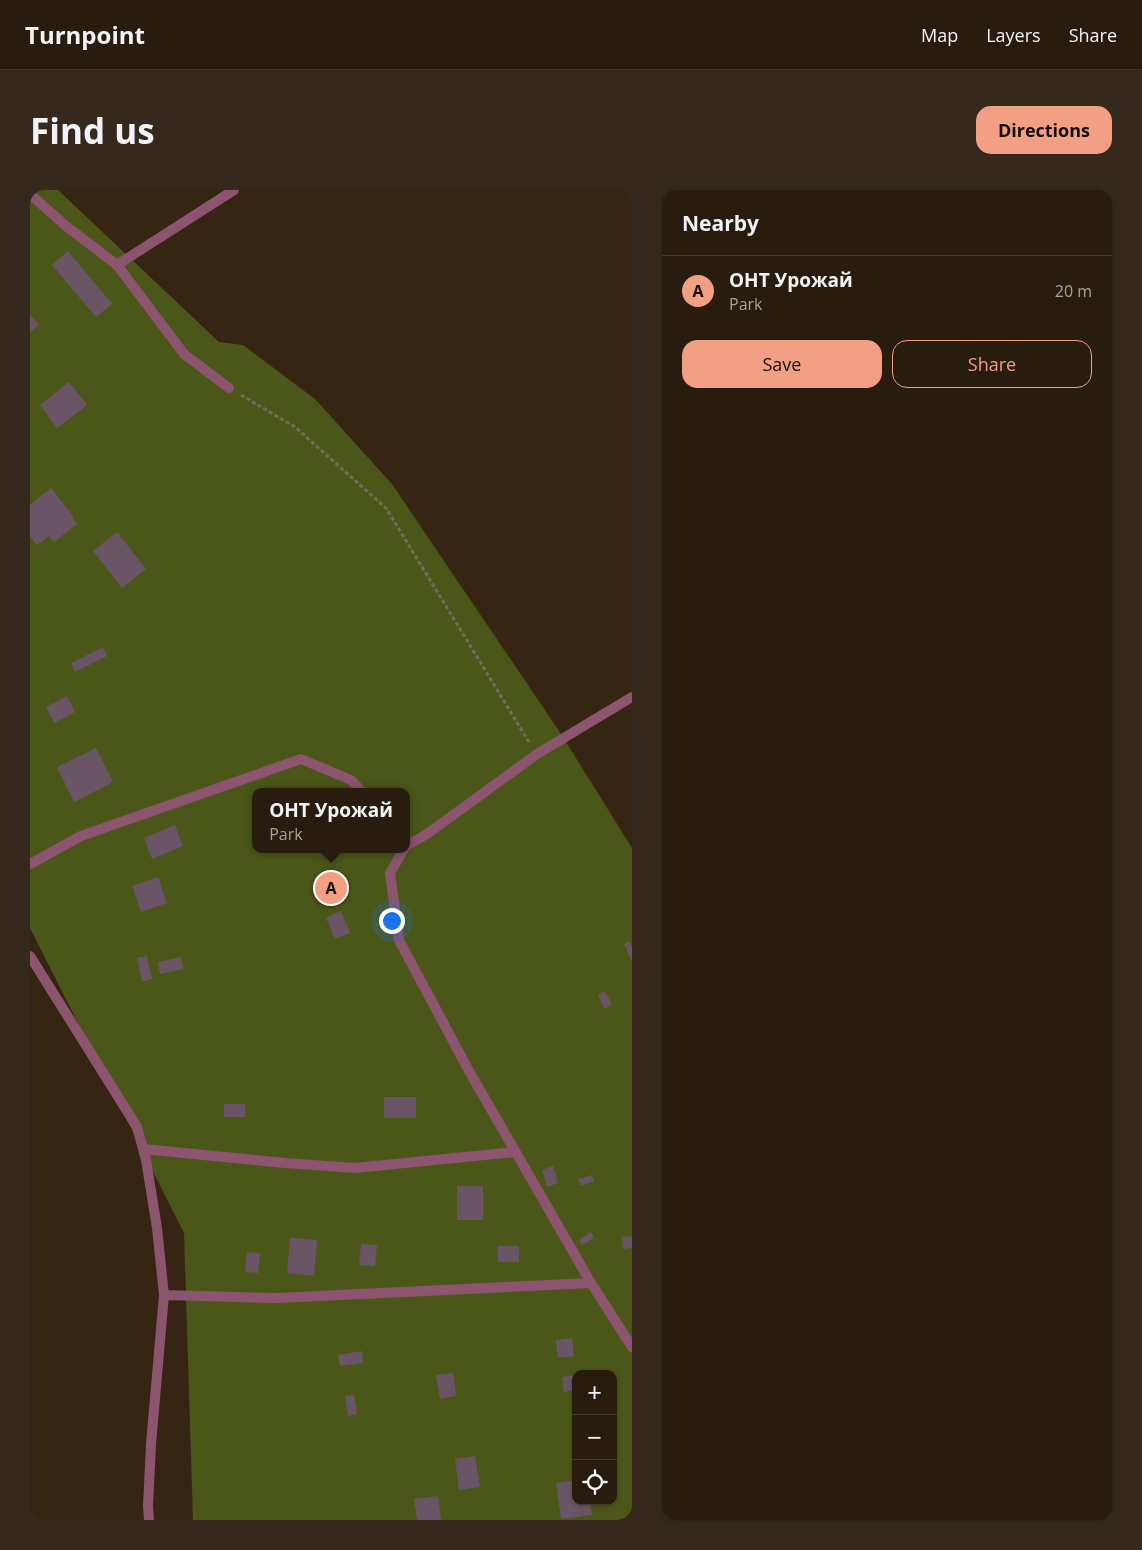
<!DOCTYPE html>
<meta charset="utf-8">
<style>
:root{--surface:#281c0e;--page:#34291c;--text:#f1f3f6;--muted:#a5a19e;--line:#443a2e;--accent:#f39f84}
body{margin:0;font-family:"Open Sans",sans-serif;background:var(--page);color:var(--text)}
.controls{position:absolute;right:15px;bottom:15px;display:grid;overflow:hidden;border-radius:10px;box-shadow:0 1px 4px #0004}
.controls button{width:45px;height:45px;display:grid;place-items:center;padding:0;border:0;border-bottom:1px solid var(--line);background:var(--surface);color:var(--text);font:25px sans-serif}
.you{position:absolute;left:361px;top:730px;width:18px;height:18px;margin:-12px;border:4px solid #fff;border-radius:50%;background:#1a73e8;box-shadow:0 0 0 8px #1a73e833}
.badge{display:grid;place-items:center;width:32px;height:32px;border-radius:50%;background:var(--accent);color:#111;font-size:16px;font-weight:700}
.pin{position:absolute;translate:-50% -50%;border:2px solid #fff;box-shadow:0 1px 5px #0006}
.popup{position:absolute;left:222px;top:598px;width:158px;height:65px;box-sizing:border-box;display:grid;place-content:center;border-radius:10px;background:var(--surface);filter:drop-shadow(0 1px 4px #0005);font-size:16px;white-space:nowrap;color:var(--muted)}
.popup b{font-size:19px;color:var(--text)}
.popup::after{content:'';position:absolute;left:50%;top:100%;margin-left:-10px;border:10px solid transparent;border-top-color:var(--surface)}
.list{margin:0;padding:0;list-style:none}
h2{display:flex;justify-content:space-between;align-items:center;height:65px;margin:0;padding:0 20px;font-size:21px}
h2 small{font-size:16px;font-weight:400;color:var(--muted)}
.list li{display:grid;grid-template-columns:32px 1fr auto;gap:15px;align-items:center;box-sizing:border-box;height:70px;padding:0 20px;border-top:1px solid var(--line)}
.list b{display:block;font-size:19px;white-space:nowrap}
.list p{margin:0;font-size:16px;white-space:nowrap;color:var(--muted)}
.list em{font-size:16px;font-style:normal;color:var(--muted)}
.actions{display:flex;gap:10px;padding:15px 20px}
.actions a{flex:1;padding:11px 0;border:1px solid var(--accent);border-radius:15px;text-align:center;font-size:18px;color:var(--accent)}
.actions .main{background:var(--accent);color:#111}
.icon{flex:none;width:28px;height:28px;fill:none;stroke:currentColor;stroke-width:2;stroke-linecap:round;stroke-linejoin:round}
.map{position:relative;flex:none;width:602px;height:1330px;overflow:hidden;border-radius:15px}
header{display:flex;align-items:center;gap:30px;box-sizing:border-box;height:70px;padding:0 25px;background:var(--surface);border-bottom:1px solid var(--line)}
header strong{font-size:24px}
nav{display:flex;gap:28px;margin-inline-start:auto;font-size:18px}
.intro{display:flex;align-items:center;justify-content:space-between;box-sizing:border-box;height:120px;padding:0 30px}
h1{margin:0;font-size:35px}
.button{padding:12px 22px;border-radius:15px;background:var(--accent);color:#111;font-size:18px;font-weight:700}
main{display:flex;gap:30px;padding:0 30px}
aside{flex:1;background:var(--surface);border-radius:15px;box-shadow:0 1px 4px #0004}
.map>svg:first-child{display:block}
.garden{fill:#4b5719;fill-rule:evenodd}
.building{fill:#6a5567}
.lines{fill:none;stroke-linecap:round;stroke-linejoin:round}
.path{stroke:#786a5a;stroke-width:3;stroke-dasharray:4 2.5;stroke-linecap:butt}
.lane{stroke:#8c546e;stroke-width:10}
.street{stroke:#8c546e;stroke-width:10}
</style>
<header>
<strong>Turnpoint</strong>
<nav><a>Map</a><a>Layers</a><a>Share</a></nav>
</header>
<div class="intro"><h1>Find us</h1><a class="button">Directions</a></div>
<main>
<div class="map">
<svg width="602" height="1330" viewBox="0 0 602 1330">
<rect width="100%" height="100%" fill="#352512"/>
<path class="garden" d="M0 0H28L189 152 213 155 285 209 362 294 531 544 602 658V1330H163L154 1043 0 738ZM226 602H376V659H226ZM546 1184H583V1311H546Z"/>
<path class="building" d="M38 61 82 114 66 127 22 75Z
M0 124 9 135 0 142Z
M39 192 57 215 27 238 10 215Z
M21 298 44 327 42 328 47 334 24 352 19 346 7 355 0 346V315Z
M87 342 116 379 92 398 63 361Z
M73 457 77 466 45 482 41 473Z
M37 506 45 522 24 533 16 517Z
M66 558 83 592 44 612 27 577Z
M145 635 153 656 122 669 114 648Z
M128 687 137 713 111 722 102 696Z
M311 721 320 743 305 749 296 728Z
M599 751 602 758V772L594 754Z
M117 766 122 789 112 792 107 768Z
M151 767 153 779 130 784 128 772Z
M575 801 582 815 574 819 568 805Z
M354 907H386V928H354Z
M194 914H215L216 927H194Z
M523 976 528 993 517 997 512 980Z
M562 985 564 991 551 996 548 989Z
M427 996H453V1030H427Z
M561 1042 564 1048 552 1055 549 1050Z
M602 1046V1058L593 1059 592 1047Z
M260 1048 287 1050 284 1086 257 1083Z
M331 1054 347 1055 345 1076 329 1075Z
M468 1056H489V1072H468Z
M217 1062 230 1063 228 1083 215 1082Z
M542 1148 544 1166 528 1168 526 1150Z
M332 1161 333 1173 310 1176 308 1165Z
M423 1183 426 1206 410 1209 406 1185Z
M546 1185V1200L534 1202 532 1187Z
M324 1205 327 1224 318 1226 315 1206Z
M445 1266 450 1297 429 1300 425 1269Z
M546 1290V1311H560L562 1325 531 1329 526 1293Z
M408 1306 411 1330H387L384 1309Z"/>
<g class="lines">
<path class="path" d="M211 205 265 237 356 318 499 552"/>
<path class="lane" d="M376 656 397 644 507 564 602 507"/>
<path class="street" d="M0 4 36 36 87 75 154 164 199 198
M87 75 204 0
M374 659 360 683 369 750 439 881 561 1093 602 1157
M0 674 51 646 271 569 321 590 332 602
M0 766 107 937 116 970 127 1038 134 1105 121 1254 118 1316 119 1330
M113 959 255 973 325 978 486 962
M134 1105 247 1108 561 1093"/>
</g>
</svg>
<div class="controls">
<button>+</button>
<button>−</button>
<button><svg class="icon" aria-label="locate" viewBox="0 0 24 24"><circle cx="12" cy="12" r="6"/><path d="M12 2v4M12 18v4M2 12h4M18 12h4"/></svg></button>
</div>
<div class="you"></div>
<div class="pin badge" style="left:301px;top:698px">A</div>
<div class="popup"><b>ОНТ Урожай</b>Park</div>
</div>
<aside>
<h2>Nearby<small></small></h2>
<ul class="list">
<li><span class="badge">A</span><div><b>ОНТ Урожай</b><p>Park</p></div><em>20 m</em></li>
</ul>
<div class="actions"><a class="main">Save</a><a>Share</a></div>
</aside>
</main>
